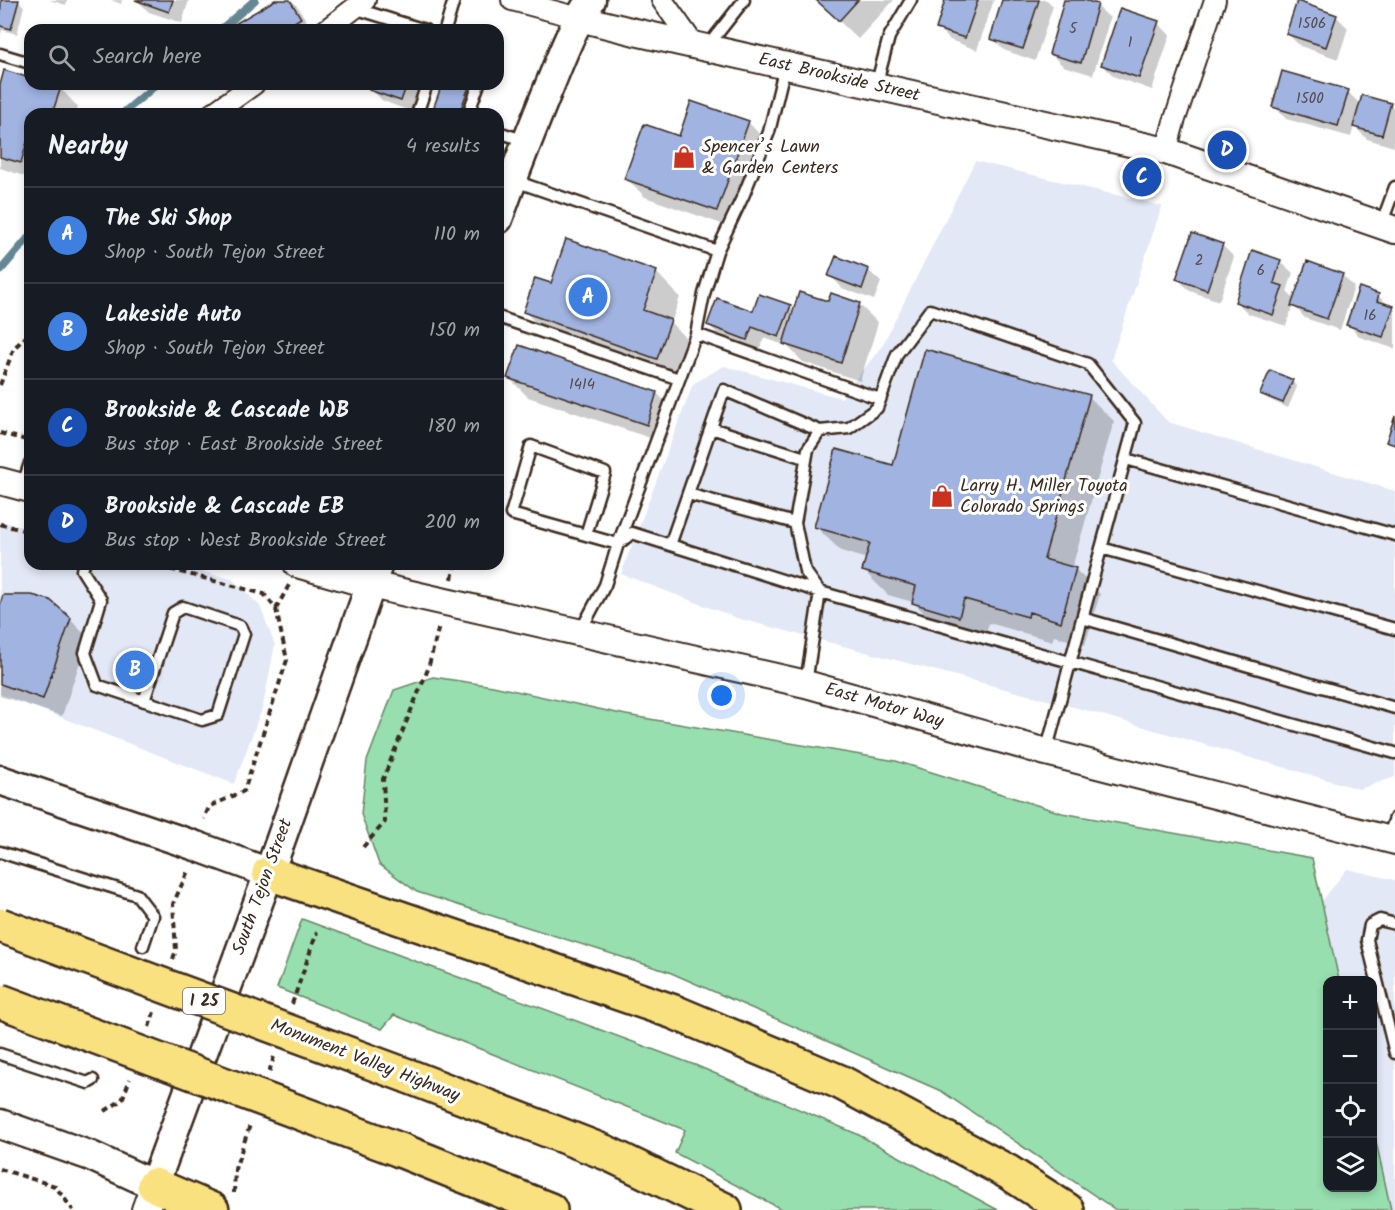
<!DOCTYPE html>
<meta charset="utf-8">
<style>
:root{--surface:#171b24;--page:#20242c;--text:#f1f3f6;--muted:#9ea1a6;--line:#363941;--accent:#c8321e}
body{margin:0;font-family:Kalam,sans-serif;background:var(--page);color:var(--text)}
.controls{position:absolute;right:18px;bottom:18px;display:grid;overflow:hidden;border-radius:12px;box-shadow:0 3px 9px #0003}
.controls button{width:54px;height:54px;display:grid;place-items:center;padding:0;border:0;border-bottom:2px solid var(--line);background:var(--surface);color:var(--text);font:30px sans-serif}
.you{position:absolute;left:722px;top:696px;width:21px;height:21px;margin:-15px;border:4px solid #fff;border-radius:50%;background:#1a73e8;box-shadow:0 0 0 9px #1a73e833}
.badge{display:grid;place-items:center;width:39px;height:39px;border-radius:50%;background:var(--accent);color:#fff;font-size:20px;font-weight:700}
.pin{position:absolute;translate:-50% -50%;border:3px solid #fff;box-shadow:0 2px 6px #0006}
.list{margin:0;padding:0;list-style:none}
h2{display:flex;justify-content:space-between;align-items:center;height:78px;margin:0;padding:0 24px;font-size:26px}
h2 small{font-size:20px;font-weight:400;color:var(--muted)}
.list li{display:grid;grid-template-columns:39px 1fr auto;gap:18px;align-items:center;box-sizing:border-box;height:96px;padding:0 24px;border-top:2px solid var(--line)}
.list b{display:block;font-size:22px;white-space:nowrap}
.list p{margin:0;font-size:20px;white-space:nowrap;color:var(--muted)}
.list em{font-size:20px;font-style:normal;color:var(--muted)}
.icon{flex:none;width:33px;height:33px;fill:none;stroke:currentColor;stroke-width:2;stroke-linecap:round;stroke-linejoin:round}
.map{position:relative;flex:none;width:1395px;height:1210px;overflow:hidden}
.search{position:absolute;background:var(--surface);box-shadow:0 3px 9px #0003;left:24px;top:24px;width:480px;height:66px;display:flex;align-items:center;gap:15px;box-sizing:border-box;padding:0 21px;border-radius:18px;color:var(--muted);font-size:22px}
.panel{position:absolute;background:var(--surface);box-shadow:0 3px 9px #0003;left:24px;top:108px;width:480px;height:462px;border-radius:18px}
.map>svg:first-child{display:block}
.built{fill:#e2e8f6}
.green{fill:#97dfae;stroke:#698466;stroke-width:1.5}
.shadow{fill:#0003}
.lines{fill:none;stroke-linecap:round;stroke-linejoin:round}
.stream{stroke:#658794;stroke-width:8}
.building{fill:#a0b3e1;stroke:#3b2a1e;stroke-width:1.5}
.service-casing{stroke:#3b2a1e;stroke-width:15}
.minor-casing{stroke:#3b2a1e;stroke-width:24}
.tertiary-casing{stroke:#3b2a1e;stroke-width:30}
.secondary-casing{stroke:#3b2a1e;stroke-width:33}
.motorway-casing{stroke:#3b2a1e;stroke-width:38}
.path{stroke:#3b2a1e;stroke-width:4;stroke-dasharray:6 4.5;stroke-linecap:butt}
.service{stroke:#fff;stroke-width:10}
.minor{stroke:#fff;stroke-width:20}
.tertiary{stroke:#fff;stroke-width:26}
.secondary{stroke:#fff;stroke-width:28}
.motorway{stroke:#fae180;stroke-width:33}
.motorway-bridge-casing{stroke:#3b2a1e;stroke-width:38;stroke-linecap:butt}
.motorway-bridge{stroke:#fae180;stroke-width:33}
.labels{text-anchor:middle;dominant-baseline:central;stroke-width:6;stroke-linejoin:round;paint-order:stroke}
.number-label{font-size:15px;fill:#544c4f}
.shield{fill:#fff;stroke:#766a62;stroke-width:1.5}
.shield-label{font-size:16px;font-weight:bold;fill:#3b2a1e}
.street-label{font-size:18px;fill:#3b2a1e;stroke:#fff}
.poi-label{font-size:18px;fill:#3b2a1e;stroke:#fff;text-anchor:start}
</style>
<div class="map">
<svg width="1395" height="1210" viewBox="0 0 1395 1210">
<rect width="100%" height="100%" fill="#fff"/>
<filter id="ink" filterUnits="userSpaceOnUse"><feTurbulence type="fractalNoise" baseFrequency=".0167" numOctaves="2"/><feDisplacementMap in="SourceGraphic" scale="12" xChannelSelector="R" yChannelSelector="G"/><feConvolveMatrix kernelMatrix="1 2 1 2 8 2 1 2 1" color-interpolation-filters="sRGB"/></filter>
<g filter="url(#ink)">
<path class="built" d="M975 161 1162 206 1111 360 1168 422 1395 491V777L1359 789 1085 710 737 618 621 574 693 384 724 366 841 398 882 346Z
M0 521 30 529V564H172L232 579 260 606 275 645 263 706 234 784 0 694Z
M1347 869 1395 880V1210H1391L1373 1128 1372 980H1339L1322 901Z"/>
<path class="green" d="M433 677 493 686 626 715 896 761 1062 813 1312 858 1339 980H1328V1188H1372L1373 1128 1391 1210H1116L941 1091 669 972 417 892 379 864 361 814 367 761 394 690Z
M302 919 695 1065 857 1134 998 1210H783L675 1153 685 1130 394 1015 382 1029 277 988Z"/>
<path class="shadow" d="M3 0 18 1 24 6 17 34 2 30 0 37V11Z
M49 0H67L66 5Z
M111 0H122L121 4Z
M137 0H189L182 23 149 12Z
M278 0H291L298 7 312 30H228Z
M817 0H894L858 39Z
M947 0H994L977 50 950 40 938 28Z
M1004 0H1047L1053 6 1035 61 1004 50 992 38Z
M1066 0H1078L1097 6 1110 18 1093 75 1063 66 1050 53Z
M1336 16 1348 28 1338 59 1300 46 1288 34Z
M1158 23 1170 35 1152 90 1115 77 1102 65Z
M30 79V84H46L60 88 78 107 76 114H30V178L0 168V90Z
M373 84H423L413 112 383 101 371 89Z
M443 84H477L467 114H436L434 112Z
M1348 92 1361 105H1390L1395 109 1394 147 1367 139 1354 126 1351 137 1286 119 1274 106Z
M748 122 766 141 736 229 645 197 626 178 680 138Z
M1222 245 1234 257 1219 301 1190 291 1178 279Z
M1280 261 1293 273 1287 292 1295 300 1342 275 1354 287 1340 330 1305 318 1293 305 1286 326 1249 314 1236 302Z
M868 270 881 282 874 300 842 288 830 275Z
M656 272 680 297 671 323 694 346 681 383 549 336 524 311 552 285Z
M1378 296 1395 310V349L1360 337 1348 324Z
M829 303 859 304 878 323 860 381 803 362 787 346 764 338 759 351 721 337 709 325 754 313 790 306 795 311Z
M509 378 657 393 675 412 665 443 528 397Z
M1292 381 1297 387 1288 408 1268 399 1262 393Z
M1089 397 1114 421 1072 568 1075 569 1100 594 1085 645 1054 636 1052 641 989 623 984 640 938 627 913 602 888 595 864 571 867 559 841 551 816 527 894 467Z
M0 610 70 619 88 638 62 716 0 696Z"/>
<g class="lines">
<path class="stream" d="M220 30 255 0
M122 114 157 84
M0 271 30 236"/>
</g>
<path class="building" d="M1 0H19L11 29 0 26Z
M135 0H173L169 12Z
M275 0H290L301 18 282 30H225Z
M816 0H858L839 21Z
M945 0H978L965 38 936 29Z
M1002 0H1039L1023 49 990 39Z
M1064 0H1084L1098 4 1081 63 1049 54Z
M1297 1 1337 15 1326 47 1286 34Z
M1120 8 1159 21 1139 78 1101 65Z
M51 24 72 30H49Z
M4 70 30 78V84H51L61 87 52 114H30V132L21 163 0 157V85Z
M1282 71 1349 90 1338 126 1272 107Z
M371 84H407L401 101 369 90Z
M442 84H470L459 114H438L432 112Z
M1362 95 1391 103 1382 135 1353 127Z
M691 101 749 121 717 211 624 179 644 124 679 136Z
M1192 233 1223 244 1207 290 1176 279Z
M566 239 657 271 643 310 671 320 657 359 523 312 535 278 551 283Z
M1252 250 1281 260 1274 283 1283 286 1273 315 1235 302Z
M836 256 869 269 862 289 828 276Z
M1307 261 1343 274 1327 319 1291 306Z
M1359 287 1379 294 1377 301 1394 306 1383 337 1346 325Z
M799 292 828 301 831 293 860 303 841 363 783 344Z
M759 294 791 305 779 337 752 327 747 340 707 325 717 298 753 311Z
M519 345 657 392 647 425 507 378Z
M925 349 1090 395 1044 559 1076 568 1061 622 1029 612 1028 617 964 599 959 617 912 603 916 586 862 571 870 543 814 527 836 449 893 465Z
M1270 370 1293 380 1283 403 1260 394Z
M1395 416V445L1386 442Z
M3 595H32L50 600 71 618 43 699 0 684V605Z"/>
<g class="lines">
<g class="service-casing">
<path id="service" d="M354 8 425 30
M445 30 454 0
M707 47 744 0
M0 54 30 63
M785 66 769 132 744 194 717 251 704 294 696 334 618 544 632 533 820 592 1395 753
M876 86 889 37 911 0
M417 114 427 84
M468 114 479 84
M498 132 526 141
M512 180 717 251
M1381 225 1395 187
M498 317 679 379
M696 334 880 399
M711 428 805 458
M1126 459 1395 535
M22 487 30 463
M688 494 795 523
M670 545 724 390 820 431
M1101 548 1395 629
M84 564 82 570 101 600 85 653 97 685 202 720 218 715 244 634 240 626 183 607 173 613 144 701
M1082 618 1395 708
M580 632 605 585 618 544 511 514 531 446 605 473 586 535
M806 683 820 592 805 571 795 523 808 449 820 431 849 428 877 408 897 354 930 310 1088 364 1135 423 1046 752
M1388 838 1395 818
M0 852 137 895 153 916 143 946
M1395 924 1380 920 1370 925 1367 940 1395 1053
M0 1054 88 1083 93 1080"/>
</g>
<g class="minor-casing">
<path id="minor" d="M512 0 579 18
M662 0 694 45
M326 30 365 0
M212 114 254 84
M1166 151 1174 122 1215 0"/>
</g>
<g class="tertiary-casing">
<path id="tertiary" d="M579 18 635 32 1166 151 1395 230
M0 481 30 489
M297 564 371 585 806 684 1046 752 1395 841
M145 1210 154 1185"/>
</g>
<g class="secondary-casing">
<path id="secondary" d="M498 219C513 176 530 134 547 92 560 61 571 28 591 0
M0 780 196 846 269 873
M0 1124 91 1156 154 1185 269 873 378 564"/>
</g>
<g class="motorway-casing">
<path id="motorway" d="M269 873 674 1012 840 1082 1008 1172 1067 1210
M408 1076 607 1153 725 1210
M400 1150 550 1210
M154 1185 212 1210"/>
</g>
<path class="path" d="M0 385 14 348 30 333
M0 433 30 441
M0 524 30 532
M150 564 264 594 276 609 287 660 244 791 209 807 204 819
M452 579 455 564
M276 609 289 585
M363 847 385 822 383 779 428 669 439 626
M173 959 176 950 173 904 188 871
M292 1004 317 932
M149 1027 154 1012
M269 1072 274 1057
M105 1111 122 1100 130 1079
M0 1169 55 1186 73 1210
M234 1193 235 1169 250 1125"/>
<use href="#service" class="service"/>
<use href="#minor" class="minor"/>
<use href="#tertiary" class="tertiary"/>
<use href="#secondary" class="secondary"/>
<use href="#motorway" class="motorway"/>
<g class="motorway-bridge-casing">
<path id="motorway-bridge" d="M0 925 408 1076
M0 1001 400 1150"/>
</g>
<use href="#motorway-bridge" class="motorway-bridge"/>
</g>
</g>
<defs>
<g id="shop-bare" transform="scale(1.8)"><path d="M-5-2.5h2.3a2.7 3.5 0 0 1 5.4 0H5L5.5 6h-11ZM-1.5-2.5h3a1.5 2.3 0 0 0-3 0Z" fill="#c8321e" stroke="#fff" stroke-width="2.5" paint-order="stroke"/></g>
</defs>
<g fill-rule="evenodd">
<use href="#shop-bare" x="684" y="157"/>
<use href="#shop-bare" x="942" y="496"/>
</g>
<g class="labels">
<g class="number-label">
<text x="1312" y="24">1506</text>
<text x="1073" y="29">5</text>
<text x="1130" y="43">1</text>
<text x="1310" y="99">1500</text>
<text x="1199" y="261">2</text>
<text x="1261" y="271">6</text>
<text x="1370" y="316">16</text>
<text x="582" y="385">1414</text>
</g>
<rect class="shield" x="183" y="988" width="42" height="26" rx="4.5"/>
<g class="shield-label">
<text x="204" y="1001">I 25</text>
</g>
<g class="street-label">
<text transform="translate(839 78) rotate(13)">East Brookside Street</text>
<text transform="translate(884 706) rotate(16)">East Motor Way</text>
<text transform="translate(263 887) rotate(-70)">South Tejon Street</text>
<text transform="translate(365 1061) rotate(21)">Monument Valley Highway</text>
</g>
<g class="poi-label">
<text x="702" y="147">Spencer’s Lawn<tspan x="702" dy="21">&amp; Garden Centers</tspan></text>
<text x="960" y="486">Larry H. Miller Toyota<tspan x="960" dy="21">Colorado Springs</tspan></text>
</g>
</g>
</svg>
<div class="controls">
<button>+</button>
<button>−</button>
<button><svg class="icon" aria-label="locate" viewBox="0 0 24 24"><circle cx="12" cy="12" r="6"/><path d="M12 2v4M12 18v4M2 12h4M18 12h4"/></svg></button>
<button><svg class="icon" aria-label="layers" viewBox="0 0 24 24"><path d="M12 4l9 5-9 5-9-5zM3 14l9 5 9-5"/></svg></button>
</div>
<div class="you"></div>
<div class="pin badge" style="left:588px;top:297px;background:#3f7fe0">A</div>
<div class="pin badge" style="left:135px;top:670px;background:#3f7fe0">B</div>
<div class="pin badge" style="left:1142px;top:177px;background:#1a4fb4">C</div>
<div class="pin badge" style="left:1227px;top:150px;background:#1a4fb4">D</div>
<div class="search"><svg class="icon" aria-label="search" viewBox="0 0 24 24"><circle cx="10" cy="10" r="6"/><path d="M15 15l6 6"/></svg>Search here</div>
<section class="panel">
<h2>Nearby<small>4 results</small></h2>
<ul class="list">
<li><span class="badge" style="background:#3f7fe0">A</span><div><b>The Ski Shop</b><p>Shop · South Tejon Street</p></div><em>110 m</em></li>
<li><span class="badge" style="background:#3f7fe0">B</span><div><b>Lakeside Auto</b><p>Shop · South Tejon Street</p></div><em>150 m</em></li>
<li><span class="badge" style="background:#1a4fb4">C</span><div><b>Brookside &amp; Cascade WB</b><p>Bus stop · East Brookside Street</p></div><em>180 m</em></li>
<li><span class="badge" style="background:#1a4fb4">D</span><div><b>Brookside &amp; Cascade EB</b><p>Bus stop · West Brookside Street</p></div><em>200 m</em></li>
</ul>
</section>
</div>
